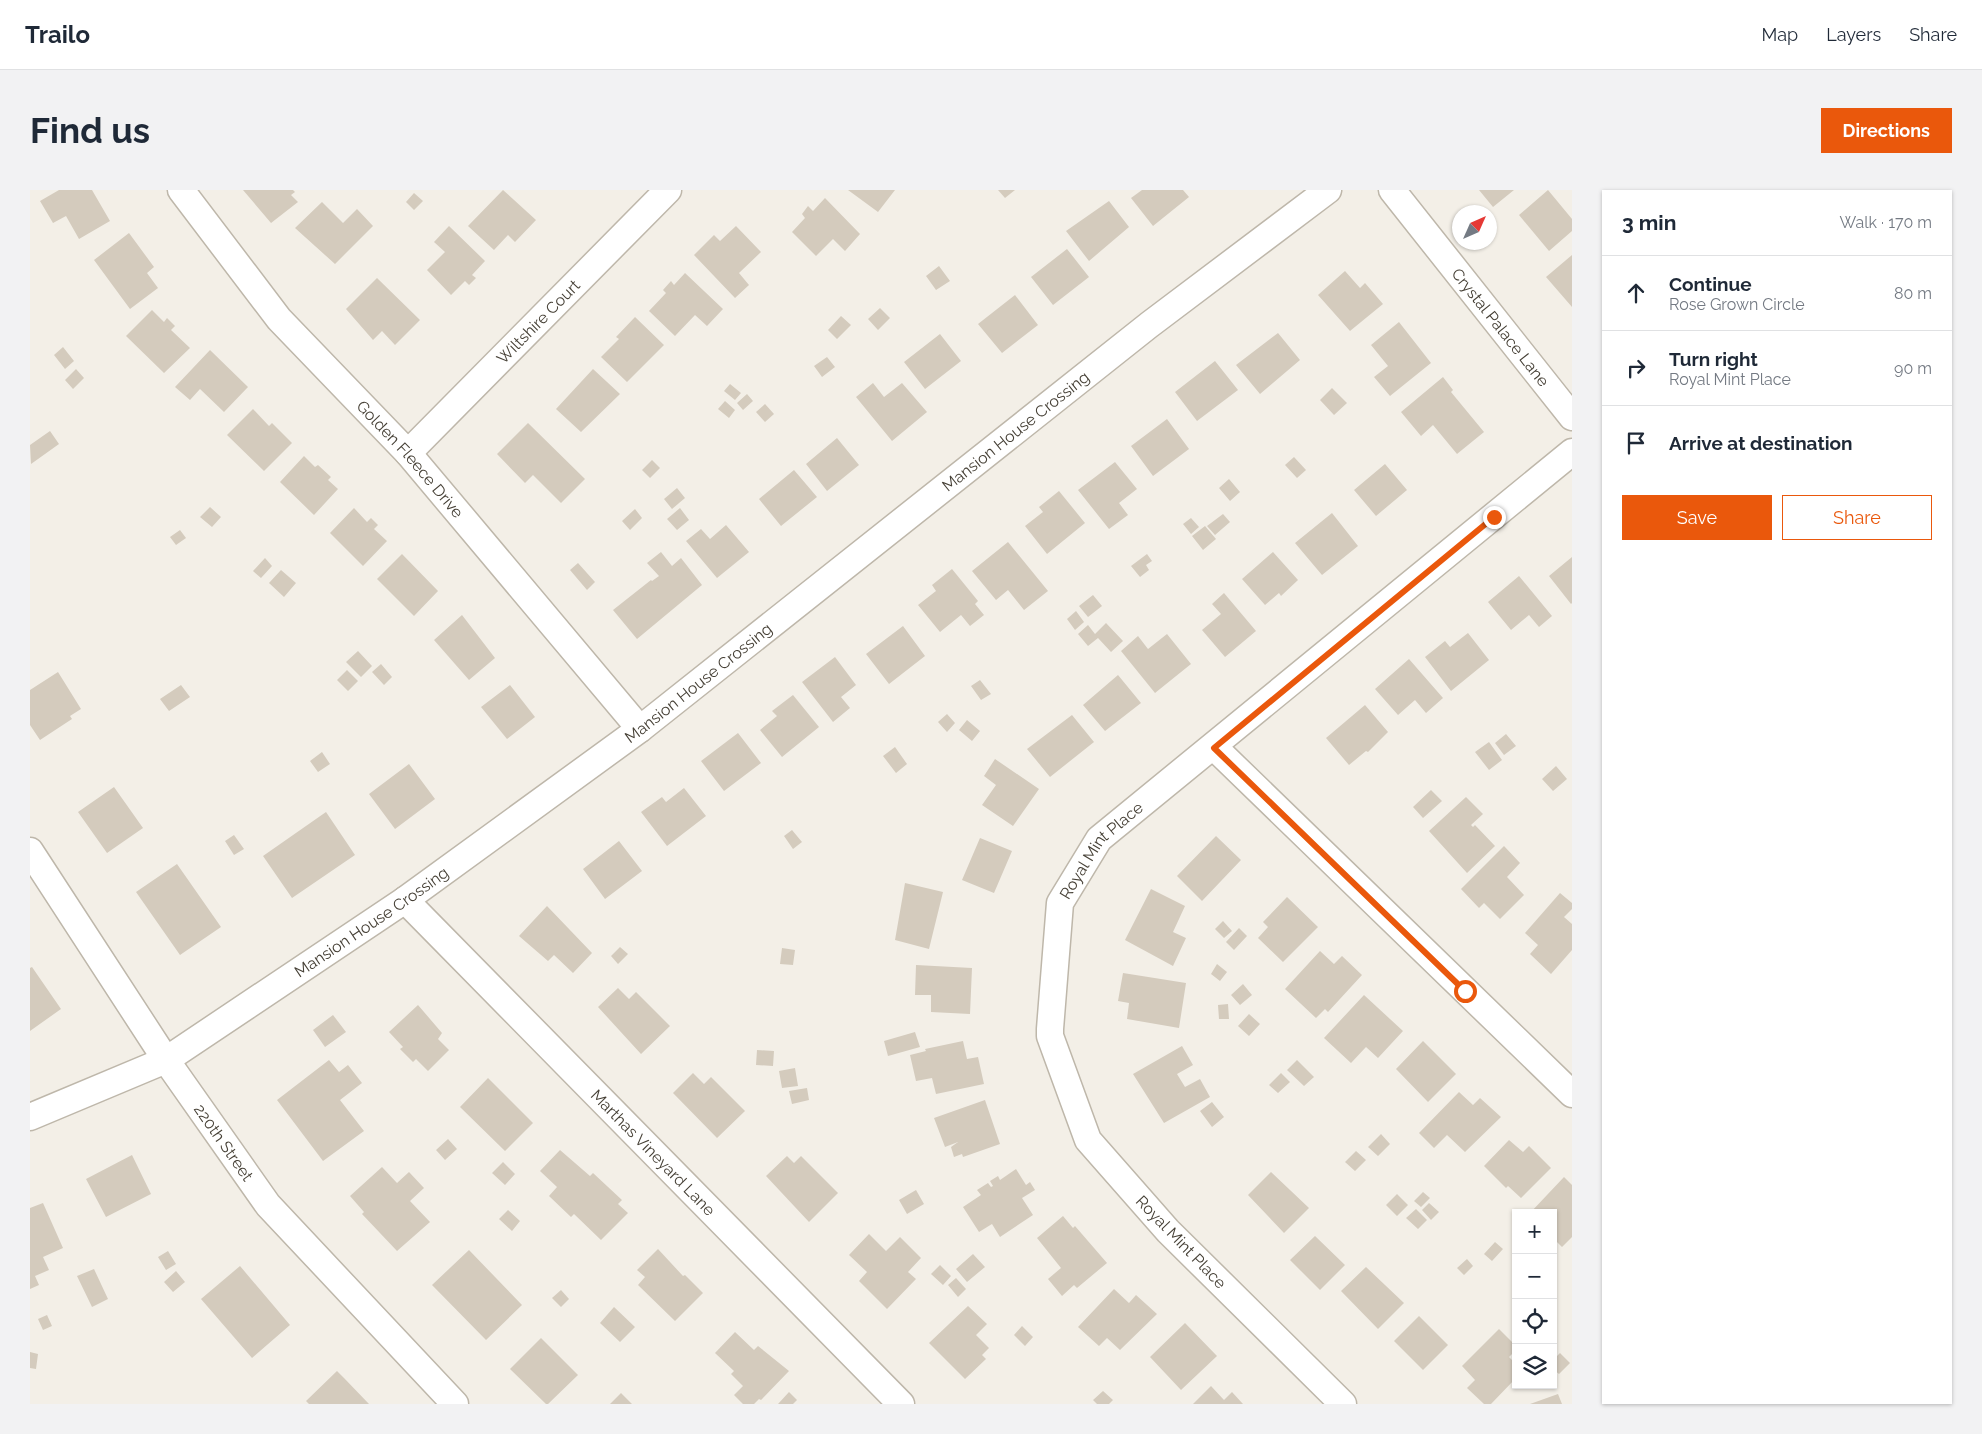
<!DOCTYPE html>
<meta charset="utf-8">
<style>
:root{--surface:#fff;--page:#f2f2f3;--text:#1f2937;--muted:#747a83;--line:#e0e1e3;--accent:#ea580c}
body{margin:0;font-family:Raleway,sans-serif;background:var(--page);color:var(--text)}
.controls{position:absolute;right:15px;bottom:15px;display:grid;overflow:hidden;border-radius:0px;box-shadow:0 1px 4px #0004}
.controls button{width:45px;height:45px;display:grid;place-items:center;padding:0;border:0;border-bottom:1px solid var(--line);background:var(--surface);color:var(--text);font:25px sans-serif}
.compass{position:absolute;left:1422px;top:15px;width:45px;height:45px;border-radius:50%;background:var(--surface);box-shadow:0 1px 4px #0004;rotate:45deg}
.stop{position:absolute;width:15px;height:15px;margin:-11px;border:4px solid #ea580c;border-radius:50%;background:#fff}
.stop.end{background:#ea580c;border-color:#fff;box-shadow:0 1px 5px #0008}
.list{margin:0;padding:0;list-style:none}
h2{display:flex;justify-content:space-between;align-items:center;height:65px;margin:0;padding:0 20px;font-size:21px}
h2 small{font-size:16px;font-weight:400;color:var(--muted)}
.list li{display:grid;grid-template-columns:32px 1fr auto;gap:15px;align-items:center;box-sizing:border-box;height:75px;padding:0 20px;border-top:1px solid var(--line)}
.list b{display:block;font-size:19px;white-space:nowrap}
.list p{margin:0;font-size:16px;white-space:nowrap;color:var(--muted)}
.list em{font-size:16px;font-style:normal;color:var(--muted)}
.actions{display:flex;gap:10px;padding:15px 20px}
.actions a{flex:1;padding:11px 0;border:1px solid var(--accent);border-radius:0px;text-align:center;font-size:18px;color:var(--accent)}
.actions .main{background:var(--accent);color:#fff}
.icon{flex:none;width:28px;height:28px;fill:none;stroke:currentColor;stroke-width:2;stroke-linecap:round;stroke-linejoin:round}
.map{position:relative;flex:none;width:1542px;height:1214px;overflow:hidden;border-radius:0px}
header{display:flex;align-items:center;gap:30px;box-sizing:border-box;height:70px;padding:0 25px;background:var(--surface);border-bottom:1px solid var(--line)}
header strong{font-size:24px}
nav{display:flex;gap:28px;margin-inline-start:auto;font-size:18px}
.intro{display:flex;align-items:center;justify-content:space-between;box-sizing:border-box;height:120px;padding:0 30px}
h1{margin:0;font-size:35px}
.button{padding:12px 22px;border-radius:0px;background:var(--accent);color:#fff;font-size:18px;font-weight:700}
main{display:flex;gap:30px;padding:0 30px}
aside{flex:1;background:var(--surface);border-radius:0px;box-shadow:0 1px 4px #0004}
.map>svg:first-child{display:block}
.building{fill:#d4cbbd}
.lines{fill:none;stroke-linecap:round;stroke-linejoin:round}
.street-casing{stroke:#beb7aa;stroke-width:29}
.street{stroke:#fff;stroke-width:26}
.route{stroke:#ea580c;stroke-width:6}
.labels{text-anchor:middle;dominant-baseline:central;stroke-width:4.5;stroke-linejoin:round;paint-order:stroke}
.street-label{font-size:16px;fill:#464036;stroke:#fff}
</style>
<header>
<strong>Trailo</strong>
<nav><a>Map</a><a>Layers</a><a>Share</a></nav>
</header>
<div class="intro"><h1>Find us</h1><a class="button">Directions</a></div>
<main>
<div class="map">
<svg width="1542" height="1214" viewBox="0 0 1542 1214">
<rect width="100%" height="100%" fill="#f3efe7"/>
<path class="building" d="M29 0H62L80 31 49 49 36 26 23 33 10 11Z
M213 0H263L265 2 261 5 268 12 241 33Z
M473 0 506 30 485 52 478 45 464 60 438 36Z
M818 0H865L848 22Z
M968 0H985L975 8Z
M1112 0H1153L1159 7 1123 36 1101 8Z
M1449 0H1484L1463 17Z
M1518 0 1542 29V41L1519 61 1489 25Z
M384 3 393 11 384 20 376 12Z
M795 8 830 44 815 61 803 49 786 66 762 42 775 28 772 24 778 16 783 21Z
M1079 11 1099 37 1059 71 1036 41Z
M292 12 313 33 327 19 343 36 305 74 265 38Z
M419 36 455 71 442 85 446 88 439 95 435 91 421 105 397 80 415 62 404 52Z
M706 36 731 62 709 83 719 95 705 108 664 65 684 45 690 51Z
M99 43 124 77 117 83 128 98 100 119 64 70Z
M1037 59 1059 87 1023 115 1001 87Z
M1542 65V117L1516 87Z
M909 76 920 91 906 100 896 86Z
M1315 81 1330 98 1335 93 1353 114 1320 141 1288 105Z
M655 83 693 119 677 136 665 125 645 146 619 121 636 103 633 100 641 91 644 95Z
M347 88 390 130 365 155 352 141 343 150 316 119Z
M985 105 1008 135 972 163 948 134Z
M850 118 860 128 848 140 838 129Z
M122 120 134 132 137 128 145 136 141 140 160 158 134 183 96 146Z
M811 126 821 135 807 149 798 140Z
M605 127 634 155 597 192 571 167 589 149 586 147Z
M1369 132 1401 173 1360 206 1344 187 1358 176 1341 155Z
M1248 143 1270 170 1230 204 1206 175Z
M910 144 931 171 895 199 874 172Z
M33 157 44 171 35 179 24 165Z
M180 160 218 197 194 222 170 199 160 210 145 197Z
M797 167 805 177 792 187 784 176Z
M1185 171 1208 200 1167 231 1145 202Z
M46 179 54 188 43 199 35 190Z
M563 179 590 204 551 242 526 219Z
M1413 187 1423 200 1421 202 1454 242 1427 264 1403 235 1391 246 1371 222Z
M843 193 854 207 872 193 897 222 862 251 826 207Z
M700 194 711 203 705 210 694 201Z
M1302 198 1317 213 1304 225 1290 210Z
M717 204 723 211 713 220 707 213Z
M695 211 705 220 699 228 688 219Z
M735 214 744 224 735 232 726 222Z
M223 219 239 236 242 233 262 253 234 281 197 245Z
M1137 229 1159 259 1123 286 1101 256Z
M498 233 555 289 531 313 503 285 495 293 467 264Z
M20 241 29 254 1 274 0 255Z
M807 248 829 275 797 301 776 274Z
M274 266 285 277 288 275 301 287 298 290 308 299 284 325 250 292Z
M1264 267 1276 280 1267 288 1255 275Z
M622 270 630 278 620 288 612 280Z
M1085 272 1107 299 1089 313 1098 325 1079 339 1048 300Z
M1355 274 1377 300 1346 326 1324 300Z
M764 280 787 307 751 336 729 309Z
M1199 289 1210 302 1200 311 1189 298Z
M647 298 655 308 642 319 634 309Z
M1029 301 1055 333 1017 364 995 336 1013 322 1009 317Z
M180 317 191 327 182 337 170 327Z
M324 318 337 332 341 328 348 335 344 339 357 351 333 376 300 343Z
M650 318 659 330 647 340 637 329Z
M605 319 612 328 600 340 592 331Z
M1302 323 1328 356 1292 385 1265 353Z
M1193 324 1200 332 1185 345 1177 336Z
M1161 328 1169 337 1161 344 1153 334Z
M696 335 719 362 687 388 656 351 671 339 680 349Z
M1175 336 1186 349 1173 360 1162 346Z
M150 340 156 348 146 355 140 347Z
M978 352 1018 401 994 420 978 400 966 410 942 381Z
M631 362 642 376 651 368 672 395 607 449 583 420 621 390 622 391 629 386 617 373Z
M1243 362 1268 390 1251 406 1249 403 1235 415 1212 389Z
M372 364 408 401 384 426 347 389Z
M1117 364 1122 371 1116 375 1119 380 1110 387 1101 376Z
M1542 367V413L1541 414 1519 386Z
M235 368 242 376 231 388 223 381Z
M548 373 565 392 557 400 540 380Z
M922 379 948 411 945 414 954 425 940 436 931 425 910 442 888 415 906 401 902 395Z
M251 380 266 393 254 407 239 393Z
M1489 386 1522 426 1509 437 1499 425 1481 440 1458 412Z
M1194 403 1226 441 1195 467 1172 440 1191 424 1182 414Z
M1063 405 1072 416 1058 427 1049 416Z
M1046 421 1054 432 1045 440 1037 429Z
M432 425 465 468 439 490 404 450Z
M1076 433 1093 451 1081 462 1068 448 1058 456 1048 444 1058 435 1065 444Z
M873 436 895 466 859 494 836 464Z
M1438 443 1459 470 1421 501 1395 467 1415 451 1420 457Z
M1137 444 1161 474 1125 503 1091 461 1108 446 1118 459Z
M328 461 342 476 331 487 316 472Z
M805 467 826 495 811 507 820 518 803 532 772 492Z
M1379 469 1413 508 1396 523 1385 510 1368 525 1345 499Z
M351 474 362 487 354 495 342 482Z
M317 480 328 491 318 501 307 490Z
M28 482 51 519 40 526 42 529 10 550 0 535V500Z
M1088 485 1111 513 1075 541 1053 515Z
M950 490 961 504 951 510 941 496Z
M151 495 160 507 139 521 130 509Z
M480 495 505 527 477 549 451 517Z
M763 505 789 537 752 567 730 540 747 526 742 521Z
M1335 515 1358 542 1338 562 1336 561 1319 575 1296 548Z
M917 524 925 533 917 542 908 532Z
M1042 525 1064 552 1020 587 997 559Z
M937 530 950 541 942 551 929 540Z
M708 543 731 573 694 601 671 571Z
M1476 544 1486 556 1474 565 1465 553Z
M1459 552 1472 570 1459 580 1445 562Z
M865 557 877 574 866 583 853 566Z
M292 562 300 574 288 582 280 571Z
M965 569 1009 599 983 636 952 615 966 595 954 586Z
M379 574 405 609 365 639 339 604Z
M1526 576 1537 589 1523 601 1512 589Z
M84 597 113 638 77 663 48 622Z
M654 598 676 626 637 656 611 622 632 607 636 612Z
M1401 600 1412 611 1393 628 1383 617Z
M1436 607 1453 624 1441 635 1443 637 1445 635 1465 656 1437 683 1399 641Z
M296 622 325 665 262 708 233 666Z
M762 640 772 652 763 659 754 646Z
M204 645 214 659 204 665 195 651Z
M1186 646 1211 670 1172 711 1147 686Z
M950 648 982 661 964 703 932 690Z
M589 651 612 681 575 709 553 679Z
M1474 656 1490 673 1477 687 1494 705 1470 729 1454 713 1449 718 1431 699Z
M147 674 191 737 150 765 106 702Z
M875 693 913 702 899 759 865 750Z
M1121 699 1155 716 1143 742 1156 748 1143 776 1095 750Z
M1530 703 1542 713V719L1534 727 1542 734V760L1521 784 1500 764 1508 755 1495 743Z
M1257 707 1288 737 1253 772 1228 748 1238 737 1233 732Z
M517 716 562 763 543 783 524 765 518 771 489 746Z
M1193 731 1202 741 1194 748 1185 739Z
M1209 738 1217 746 1204 760 1196 752Z
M590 757 598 764 588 774 581 766Z
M752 758 765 760 763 775 750 774Z
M1290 761 1304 774 1312 766 1332 785 1298 822 1295 819 1286 828 1255 799Z
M1187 774 1197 782 1190 791 1181 784Z
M886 775 942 778 940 824 901 822V805H885Z
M2 777 31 819 0 841V778Z
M1093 783 1156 793 1149 838 1097 829 1099 813 1088 811Z
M1213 794 1222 805 1210 815 1201 805Z
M588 798 599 809 606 802 640 836 611 864 568 817Z
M1334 805 1373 841 1348 868 1336 857 1321 873 1294 848Z
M1198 814 1199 829H1189L1188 815Z
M388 815 412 843 408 849 419 860 398 881 386 869 383 872 370 859 373 857 359 842Z
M1219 824 1230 834 1219 846 1208 836Z
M303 825 316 842 295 857 283 840Z
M885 842 890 857 858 866 854 851Z
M933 851 937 869 948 867 954 894 906 904 902 888 886 891 880 865 896 861 895 859Z
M1393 851 1426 884 1398 912 1366 879Z
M1152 856 1163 875 1147 884 1155 897 1170 889 1180 907 1134 933 1103 884Z
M727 860 744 861 743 876 726 875Z
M299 870 309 882 318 875 332 893 310 910 334 941 293 971 247 910Z
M1267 870 1284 887 1274 896 1257 880Z
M765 878 768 896 752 898 749 881Z
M663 883 674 894 681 887 715 921 687 948 643 903Z
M1251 883 1260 892 1248 903 1239 895Z
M458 888 503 933 475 961 430 917Z
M777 898 779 910 762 914 759 901Z
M1429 902 1443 915 1450 908 1471 927 1435 962 1417 945 1404 958 1389 943Z
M955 910 970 954 933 967 932 964 924 967 921 957 928 952 915 957 904 928Z
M1182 912 1194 927 1182 937 1170 921Z
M1351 944 1360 954 1348 966 1338 957Z
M418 949 427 959 415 970 406 960Z
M1479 950 1493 962 1499 956 1521 978 1491 1008 1478 996 1476 998 1454 976Z
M530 960 560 986 563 983 592 1010 588 1014 598 1023 571 1050 544 1024 541 1027 519 1006 527 997 510 981Z
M1326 961 1336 970 1325 981 1315 972Z
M102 965 121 1004 76 1027 56 989Z
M757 966 764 973 771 966 808 1003 779 1032 736 986Z
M473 972 485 984 475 995 462 983Z
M352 977 367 993 379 982 394 998 380 1011 400 1032 367 1061 332 1024 334 1022 320 1006Z
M986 979 996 995 1000 992 1005 1000 992 1008 1003 1025 970 1047 962 1034 949 1042 933 1017 951 1005 947 1000 958 993 961 997 963 996 960 991 968 986 970 990Z
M1241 982 1279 1018 1254 1043 1218 1005Z
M1534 987 1542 995V1047L1532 1057 1523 1048V1023H1500Z
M886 1000 894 1014 877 1024 869 1010Z
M1393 1002 1400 1008 1391 1017 1384 1011Z
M1367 1004 1378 1015 1367 1026 1356 1015Z
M13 1013 33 1058 13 1067 19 1080 5 1086 9 1095 0 1099V1018Z
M1399 1013 1409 1022 1401 1030 1392 1020Z
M1386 1019 1397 1030 1388 1039 1376 1028Z
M478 1020 490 1031 482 1041 469 1029Z
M1033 1026 1043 1038 1045 1036 1077 1073 1047 1098 1044 1095 1032 1106 1018 1089 1031 1078 1007 1048Z
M839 1044 856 1061 870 1047 891 1068 878 1082 886 1089 857 1119 829 1091 837 1082 819 1065Z
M1285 1046 1315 1075 1290 1100 1260 1070Z
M1465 1052 1473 1059 1462 1071 1454 1064Z
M628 1059 653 1086 655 1085 673 1103 645 1131 608 1095 615 1087 607 1080Z
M439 1060 492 1115 456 1150 402 1095Z
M138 1061 146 1074 136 1080 128 1067Z
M943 1064 955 1077 937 1092 926 1079Z
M1437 1069 1443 1076 1434 1085 1427 1078Z
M910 1075 921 1086 913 1095 901 1084Z
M210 1076 260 1135 222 1168 171 1109Z
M1336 1077 1374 1113 1348 1139 1311 1101Z
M64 1079 78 1109 62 1117 47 1086Z
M146 1081 155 1092 143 1102 134 1092Z
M926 1088 936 1099 928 1107 918 1095Z
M1084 1099 1099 1113 1106 1105 1127 1124 1090 1160 1077 1148 1069 1156 1048 1137Z
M531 1100 539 1109 531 1117 522 1108Z
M938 1116 957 1134 946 1145 959 1158 952 1165 956 1169 935 1189 899 1153Z
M584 1117 605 1137 590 1152 570 1133Z
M17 1125 22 1136 13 1140 8 1129Z
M1389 1126 1418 1155 1393 1180 1364 1151Z
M1155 1133 1187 1166 1151 1200 1120 1167Z
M992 1136 1003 1147 995 1156 984 1145Z
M1469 1139 1486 1156V1160L1479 1167 1486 1174V1188L1461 1214H1454L1437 1198 1445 1190 1432 1176Z
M705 1142 724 1160 728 1156 759 1181 731 1210 729 1209 724 1214H713L704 1205 713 1196 701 1184 704 1181 685 1163Z
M511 1148 548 1185 518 1214H516L480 1179Z
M0 1162 8 1164 6 1179 0 1178Z
M1530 1163 1540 1173 1529 1184 1523 1179V1170Z
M307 1181 314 1188 339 1214H279L276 1211Z
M1181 1196 1194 1210 1202 1202 1213 1214H1163Z
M1073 1201 1083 1210 1079 1214H1067L1063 1210Z
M759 1202 767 1210 763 1214H748Z
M591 1203 602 1214H580Z
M1528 1204 1532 1214H1500Z"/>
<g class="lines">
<g class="street-casing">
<g id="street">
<path id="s1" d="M151 0 249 129 378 263 610 539"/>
<path id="s2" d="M1362 0 1542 227"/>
<path id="s3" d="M378 263 638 0"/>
<path d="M1184 557 1542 904"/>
<path id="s4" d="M0 661 136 870 238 1015 425 1214"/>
<path id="s5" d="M375 710 871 1214"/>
<path id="s6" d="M0 927 136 870 375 710 610 539 1119 135 1298 0"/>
<path id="s7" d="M1313 1214 1138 1041 1058 950 1020 846V839L1030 713 1069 649 1542 262"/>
</g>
</g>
<use href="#street" class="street"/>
</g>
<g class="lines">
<path class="route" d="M1435 801 1184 558 1464 327"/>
</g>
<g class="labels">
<g class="street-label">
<text stroke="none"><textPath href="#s3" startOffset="185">Wiltshire Court</textPath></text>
<text stroke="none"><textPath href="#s2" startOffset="175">Crystal Palace Lane</textPath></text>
<text stroke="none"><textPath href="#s6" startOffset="1205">Mansion House Crossing</textPath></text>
<text stroke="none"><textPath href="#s1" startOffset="354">Golden Fleece Drive</textPath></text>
<text stroke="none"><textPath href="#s6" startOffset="800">Mansion House Crossing</textPath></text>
<text stroke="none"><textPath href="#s7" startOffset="679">Royal Mint Place</textPath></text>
<text stroke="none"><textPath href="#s6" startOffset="395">Mansion House Crossing</textPath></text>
<text stroke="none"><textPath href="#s4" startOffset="350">220th Street</textPath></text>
<text stroke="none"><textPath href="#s5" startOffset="354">Marthas Vineyard Lane</textPath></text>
<text transform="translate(1151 1052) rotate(46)">Royal Mint Place</text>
</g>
</g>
</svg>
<div class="controls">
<button>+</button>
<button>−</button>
<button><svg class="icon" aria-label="locate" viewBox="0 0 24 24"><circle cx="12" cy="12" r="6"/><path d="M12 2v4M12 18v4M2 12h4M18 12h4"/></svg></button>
<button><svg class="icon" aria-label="layers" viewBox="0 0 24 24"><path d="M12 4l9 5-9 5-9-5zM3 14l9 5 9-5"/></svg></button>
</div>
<svg class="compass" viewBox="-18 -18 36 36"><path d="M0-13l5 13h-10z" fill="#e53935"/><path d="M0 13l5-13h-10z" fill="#747a83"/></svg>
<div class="stop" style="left:1435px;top:801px"></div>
<div class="stop end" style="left:1464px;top:327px"></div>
</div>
<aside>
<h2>3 min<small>Walk · 170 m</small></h2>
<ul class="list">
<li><svg class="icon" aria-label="ahead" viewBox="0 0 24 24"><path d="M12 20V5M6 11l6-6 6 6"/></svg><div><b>Continue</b><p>Rose Grown Circle</p></div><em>80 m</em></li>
<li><svg class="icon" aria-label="right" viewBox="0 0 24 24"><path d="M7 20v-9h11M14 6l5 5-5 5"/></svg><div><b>Turn right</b><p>Royal Mint Place</p></div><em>90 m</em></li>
<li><svg class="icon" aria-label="arrive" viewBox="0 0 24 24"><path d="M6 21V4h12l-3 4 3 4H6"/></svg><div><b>Arrive at destination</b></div></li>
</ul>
<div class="actions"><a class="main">Save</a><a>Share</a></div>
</aside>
</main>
